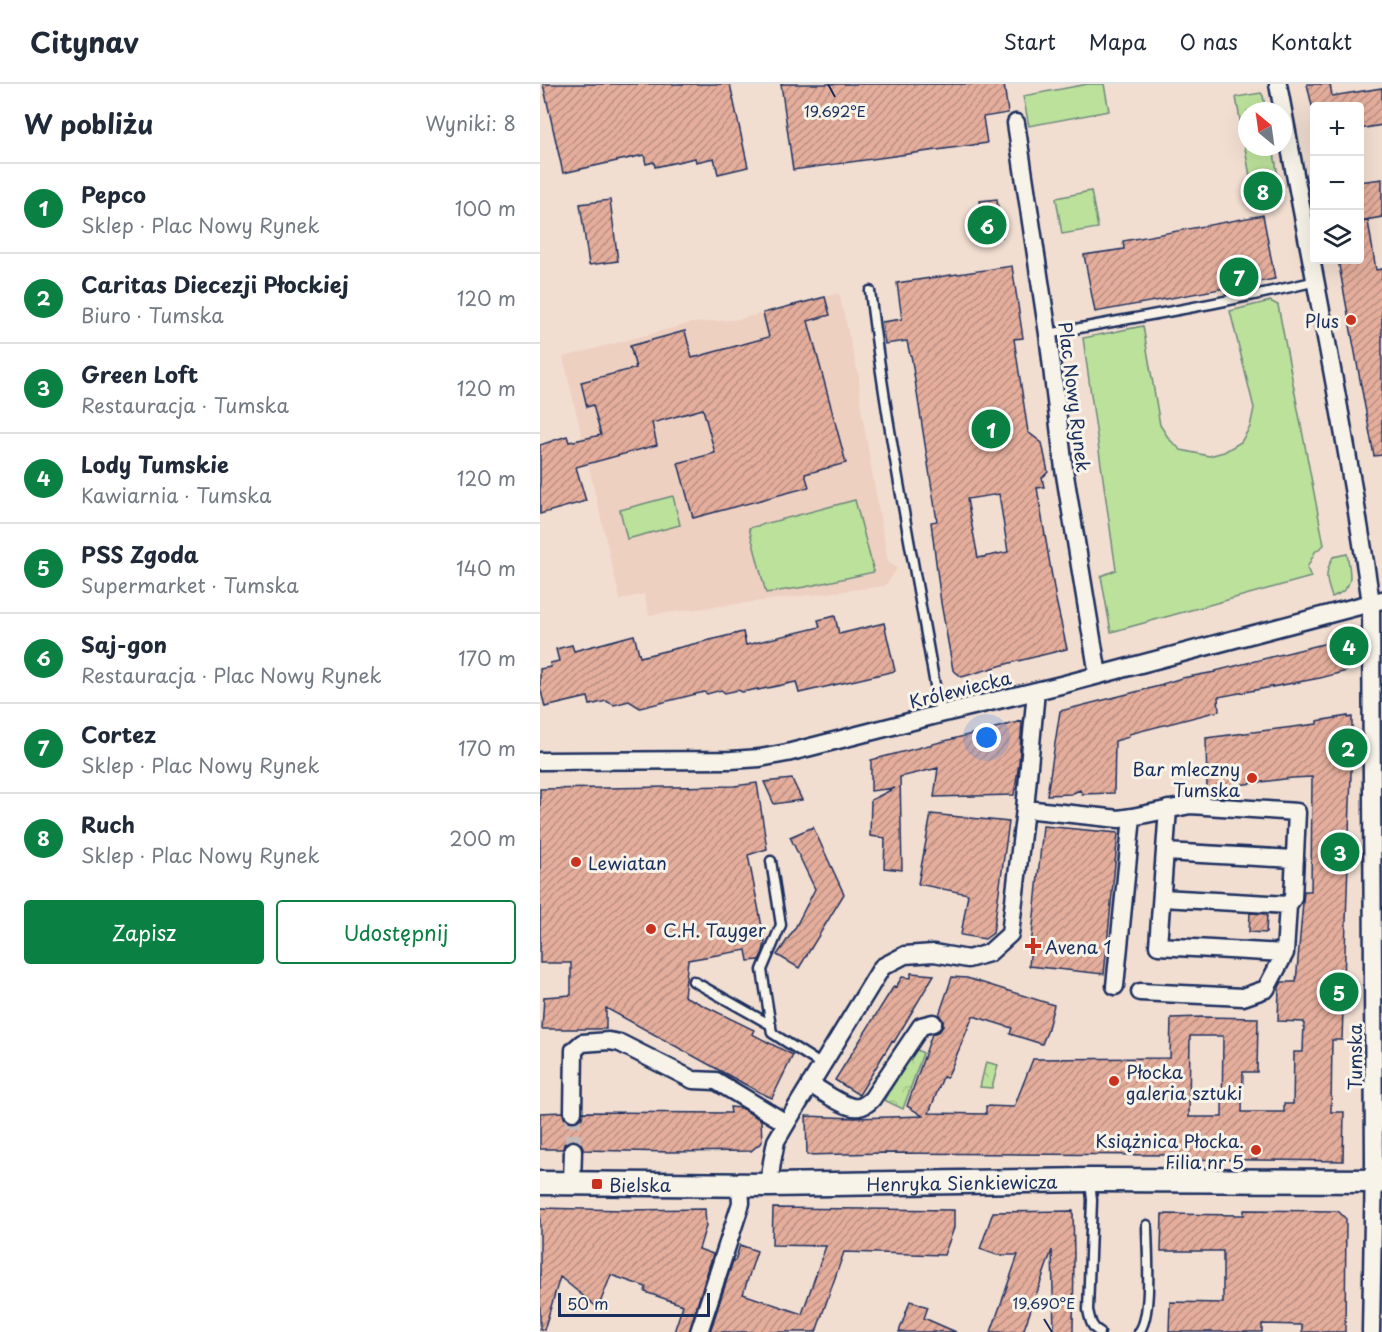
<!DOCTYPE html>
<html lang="pl">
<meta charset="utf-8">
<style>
:root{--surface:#fff;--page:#f2f2f3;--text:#1f2937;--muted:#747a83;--line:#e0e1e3;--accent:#0b8043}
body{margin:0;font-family:"Playpen Sans",sans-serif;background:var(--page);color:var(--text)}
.controls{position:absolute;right:18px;top:18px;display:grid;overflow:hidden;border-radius:6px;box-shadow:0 6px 24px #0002}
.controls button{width:54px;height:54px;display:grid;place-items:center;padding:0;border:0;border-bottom:2px solid var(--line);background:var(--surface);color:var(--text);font:30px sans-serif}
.compass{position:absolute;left:698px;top:18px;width:54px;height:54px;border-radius:50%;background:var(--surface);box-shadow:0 6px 24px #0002;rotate:331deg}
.scale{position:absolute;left:18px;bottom:15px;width:152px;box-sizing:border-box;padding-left:6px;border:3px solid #1b2f5e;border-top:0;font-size:16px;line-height:21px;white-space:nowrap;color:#1b2f5e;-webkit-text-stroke:4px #f7f3e8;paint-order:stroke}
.you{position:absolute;left:447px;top:654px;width:21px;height:21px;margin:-15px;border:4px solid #fff;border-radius:50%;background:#1a73e8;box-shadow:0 0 0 9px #1a73e833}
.badge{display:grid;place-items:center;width:39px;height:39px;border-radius:50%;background:var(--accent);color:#fff;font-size:20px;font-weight:700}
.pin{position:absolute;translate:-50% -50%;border:3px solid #fff;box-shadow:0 2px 6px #0006}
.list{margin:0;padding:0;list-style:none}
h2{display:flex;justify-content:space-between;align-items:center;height:78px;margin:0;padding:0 24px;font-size:26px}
h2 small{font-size:20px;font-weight:400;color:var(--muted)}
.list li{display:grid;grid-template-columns:39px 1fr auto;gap:18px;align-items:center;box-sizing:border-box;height:90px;padding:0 24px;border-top:2px solid var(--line)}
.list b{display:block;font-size:22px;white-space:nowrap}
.list p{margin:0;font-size:20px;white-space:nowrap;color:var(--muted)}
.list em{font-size:20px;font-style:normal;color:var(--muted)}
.actions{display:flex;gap:12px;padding:18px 24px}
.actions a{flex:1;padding:14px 0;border:2px solid var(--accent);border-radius:6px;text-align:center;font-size:21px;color:var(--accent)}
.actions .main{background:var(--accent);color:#fff}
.icon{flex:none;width:33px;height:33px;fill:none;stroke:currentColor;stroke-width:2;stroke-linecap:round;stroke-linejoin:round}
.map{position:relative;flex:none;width:842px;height:1248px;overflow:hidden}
header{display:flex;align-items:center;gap:36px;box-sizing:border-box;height:84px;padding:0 30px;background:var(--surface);border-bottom:2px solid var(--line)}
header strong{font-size:28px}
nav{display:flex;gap:33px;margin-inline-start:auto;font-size:21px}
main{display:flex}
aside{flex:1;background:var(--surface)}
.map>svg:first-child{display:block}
.built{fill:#eed0c1}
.green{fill:#bce19b;stroke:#6c887c;stroke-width:1.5}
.park{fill:url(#park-crowns);stroke:#6c887c;stroke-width:1.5}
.building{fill:url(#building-hatch);stroke:#1b2f5e;stroke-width:1.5;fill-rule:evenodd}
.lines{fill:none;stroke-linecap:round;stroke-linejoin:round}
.street-tunnel{stroke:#c7bbba;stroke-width:16;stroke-dasharray:16 8;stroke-linecap:butt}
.lane-casing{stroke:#1b2f5e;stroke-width:13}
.street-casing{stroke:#1b2f5e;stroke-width:21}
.secondary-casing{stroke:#1b2f5e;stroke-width:27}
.lane{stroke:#f7f3e8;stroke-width:8}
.street{stroke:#f7f3e8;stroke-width:16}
.secondary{stroke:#f7f3e8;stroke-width:22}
.ticks{fill:none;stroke:#1b2f5e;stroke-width:2}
.poi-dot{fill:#c8321e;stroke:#f7f3e8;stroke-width:2}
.labels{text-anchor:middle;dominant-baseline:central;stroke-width:6;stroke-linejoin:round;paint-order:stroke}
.poi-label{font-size:18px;fill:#1b2f5e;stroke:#f7f3e8;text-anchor:start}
.street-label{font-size:18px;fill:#1b2f5e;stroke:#f7f3e8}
.ticks-label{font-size:15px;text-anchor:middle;fill:#1b2f5e;stroke:#f7f3e8;stroke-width:6;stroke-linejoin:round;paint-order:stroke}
</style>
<header>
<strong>Citynav</strong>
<nav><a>Start</a><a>Mapa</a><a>O nas</a><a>Kontakt</a></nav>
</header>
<main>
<aside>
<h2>W pobliżu<small>Wyniki: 8</small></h2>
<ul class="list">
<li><span class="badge">1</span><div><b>Pepco</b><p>Sklep · Plac Nowy Rynek</p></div><em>100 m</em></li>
<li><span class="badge">2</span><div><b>Caritas Diecezji Płockiej</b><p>Biuro · Tumska</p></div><em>120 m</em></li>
<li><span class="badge">3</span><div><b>Green Loft</b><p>Restauracja · Tumska</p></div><em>120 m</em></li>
<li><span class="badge">4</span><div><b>Lody Tumskie</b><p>Kawiarnia · Tumska</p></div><em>120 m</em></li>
<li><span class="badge">5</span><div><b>PSS Zgoda</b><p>Supermarket · Tumska</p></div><em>140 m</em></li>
<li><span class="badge">6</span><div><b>Saj-gon</b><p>Restauracja · Plac Nowy Rynek</p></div><em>170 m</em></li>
<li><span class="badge">7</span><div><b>Cortez</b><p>Sklep · Plac Nowy Rynek</p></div><em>170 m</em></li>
<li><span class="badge">8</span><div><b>Ruch</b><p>Sklep · Plac Nowy Rynek</p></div><em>200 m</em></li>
</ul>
<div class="actions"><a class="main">Zapisz</a><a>Udostępnij</a></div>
</aside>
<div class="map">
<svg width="842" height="1248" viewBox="0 0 842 1248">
<defs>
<pattern id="park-crowns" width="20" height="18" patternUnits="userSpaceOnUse" patternTransform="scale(1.5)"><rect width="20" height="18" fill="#bce19b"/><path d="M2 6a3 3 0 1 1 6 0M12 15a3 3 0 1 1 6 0" fill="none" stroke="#a1c188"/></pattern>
<pattern id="building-hatch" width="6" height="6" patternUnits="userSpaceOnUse" patternTransform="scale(1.5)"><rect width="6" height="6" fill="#e5ae9c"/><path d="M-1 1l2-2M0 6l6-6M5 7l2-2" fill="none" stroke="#b98e82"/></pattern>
</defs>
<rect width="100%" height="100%" fill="#f2ded1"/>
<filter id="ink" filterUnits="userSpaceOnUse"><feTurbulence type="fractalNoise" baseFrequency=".0167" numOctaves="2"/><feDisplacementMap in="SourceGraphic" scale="12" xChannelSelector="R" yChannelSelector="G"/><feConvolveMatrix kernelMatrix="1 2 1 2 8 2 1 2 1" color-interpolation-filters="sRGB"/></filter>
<g filter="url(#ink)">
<path class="built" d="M299 209 319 293 321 324 348 477 357 484 351 494 345 502 109 531 104 510 80 516 23 273 151 239 200 235Z"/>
<path class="green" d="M548 0H564L569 27 489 42 483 12Z
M721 9 723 12 726 27H707V63H733L741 110 729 112 727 100 717 102 719 114 714 115 696 13Z
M551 107 558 144 522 150 516 114Z
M730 217 738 221 784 461 775 468 767 484 771 493 571 548 561 492 576 486 543 254 603 242 620 341 629 355 641 366 669 372 684 368 701 358 710 343 714 324 690 227Z
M133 412 140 441 87 455 80 426Z
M315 416 334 488 265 503 226 509 209 444Z
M807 470C811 491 815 505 792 513 786 497 784 489 793 473Z"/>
<path class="park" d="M376 965 383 969 363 1025 344 1016Z
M446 978 458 981 452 1004 440 1003Z"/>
<path class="building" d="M3 0H190L208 83 178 90 174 74 156 78 155 74 115 83 114 78 106 80 104 71 23 89Z
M241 0H464L468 29 443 33 447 59 253 86Z
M767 0H790L792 12 842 4V41L819 45V22H772Z
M842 95V133L819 137V98Z
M457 115 462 153 439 156 438 151H436L433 131 442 129 440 117Z
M70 116 78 177 49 181 40 120Z
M723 131 735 195 555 228 544 171 584 165 583 157Z
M828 137 836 186 842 185V371L834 372 798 176H819V138Z
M472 182 483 254 474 255 488 348 502 359 508 388 502 394 504 403 497 404 516 516 527 565 470 579 422 593 413 586 401 519 391 438 397 437 371 271H370L367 257 345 260 342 238 362 235 357 199ZM459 410 468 468 438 474 427 415Z
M285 213 290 231 268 237 306 379 265 390 269 403 153 434 138 379 175 369 163 325 112 339 117 361 36 383 46 417 0 430V361L27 352 29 358 61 351 53 321 47 323 41 298 96 284 90 262 145 247 152 274 229 253 223 229Z
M295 532 299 550 344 539 355 587 259 609 256 598 218 606V605L202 608 198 606 185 609 181 606 167 610 164 608 100 624 89 617 74 621 66 617 50 621 48 613 5 623 0 603V585L11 583 10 579 19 577 16 565 32 561 34 567 94 551 100 573 203 548 206 561 280 543 278 536Z
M807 554V587L780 594 678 613 679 627 589 650V653L575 657 574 709 542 710 540 706 531 710 507 711 520 627 623 601 622 600 642 594 675 588V587Z
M808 632V634L812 633V660L802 956H792L791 1028H804L803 1077 629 1075V1071L344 1069 267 1071 266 1032 314 1034 383 1032 367 1022 392 950 400 947 403 942V936L399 931 412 893 427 894 514 921 507 948 502 960 470 950 472 944 433 932 407 994 403 993 389 1029 446 1030V1022L474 1023 493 975 630 974 631 934 662 933 718 934 717 988H703L702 1028H744V1020H753L754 968H763L764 938 738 937 739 903 742 898H756L764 807H771L772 693 752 694 667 705 666 654 777 640V637ZM650 952H683L682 1033H649Z
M482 637 479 679 474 711 394 713 398 684 360 693 362 786 344 784 345 754 330 752 331 716 355 704 331 707V676Z
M252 695 262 716 234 720 224 698Z
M217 699 227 765 208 771 225 858 223 868 219 876 208 877 206 866 148 876 144 912 214 946 212 950 253 971 232 1014 219 1008 66 924V945H2L4 913 31 911V879H0V705L194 702Z
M391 730 469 738 453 849 445 855 421 851 428 810 378 800Z
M503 742 578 749 564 890 489 882Z
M273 743 304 810 259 884 237 871 255 844 275 805 250 753Z
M710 829 727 830 726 849 709 848Z
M371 889 394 891 354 958 352 957 319 1011 295 996 354 902 356 903 362 893 371 894Z
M190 1023 201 1024 221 1036 222 1058 211 1067 130 1068 43 1066 42 1061 39 1057 33 1056 28 1057 24 1060 23 1065H0V1029L23 1028 24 1034 27 1037 33 1038 38 1037 42 1034 43 1028 191 1029Z
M0 1124 84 1126 165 1125 166 1142 159 1165 173 1170 149 1248H134L143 1221 105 1208 106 1203 71 1191 58 1224 20 1193 4 1246 0 1245Z
M233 1124 414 1126V1144L404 1171 304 1168 276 1248H170L193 1177H195L200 1161 217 1167 203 1210 262 1230 286 1162 232 1161Z
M704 1126 798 1127 806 1135 805 1248H762V1241L722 1240V1248H629L630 1218 683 1219V1167H621L622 1130 704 1131Z
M533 1127 534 1170 533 1248H514L512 1166 483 1248H451L478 1171H457L440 1165 453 1128Z
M370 1217 388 1223 384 1234 416 1248H359Z"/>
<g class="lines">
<path class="street-tunnel" d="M33 1066V1028"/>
<g class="lane-casing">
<path id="lane" d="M330 207C347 349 376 489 400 630
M508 250C597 233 687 219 776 197
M231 777 241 841 222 886 232 949 282 981
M153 897 231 941
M550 1097 552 1116 548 1226C550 1235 551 1244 560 1248
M599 1248C613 1231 607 1165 607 1141"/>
</g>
<g class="street-casing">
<path id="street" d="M738 0C770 173 806 345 831 519L834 1079 831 1248
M476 39 508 250 524 385 558 591
M0 677 191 676 220 674 247 669 400 630 525 600 842 516
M485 725 579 735 592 733 575 902
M628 725 618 862 745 869
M592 733 650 721 757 728 753 814 748 821 745 869 726 905 703 913 600 908
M625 768 755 775
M622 814 748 821
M270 1000C281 1006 307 1026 319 1023 324 1022 328 1019 332 1015L381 942 393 939
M33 1028 34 966 42 959 69 957 80 959 153 996 176 997 246 1039
M32 1100 33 1066
M229 1101 232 1078 236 1057 249 1035 342 883 365 871 394 869 428 875 449 869 470 850 485 725 496 607
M159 1248 201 1119 200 1100"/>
</g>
<g class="secondary-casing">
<g id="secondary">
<path id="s1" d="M0 1099 229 1101 550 1096 842 1097"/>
</g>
</g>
<use href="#lane" class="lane"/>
<use href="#street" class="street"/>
<use href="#secondary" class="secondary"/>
</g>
</g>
<path class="ticks" d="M288 0 295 13M504 1235 512 1248"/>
<g class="poi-dot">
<circle cx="811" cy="236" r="6"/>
<circle cx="712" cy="694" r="6"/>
<circle cx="36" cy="778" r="6"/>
<circle cx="111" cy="845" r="6"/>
<path d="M490 853h6v6h6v6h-6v6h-6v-6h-6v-6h6z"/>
<circle cx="574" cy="997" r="6"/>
<circle cx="716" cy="1066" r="6"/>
<rect x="51" y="1094" width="12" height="12" rx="3"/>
</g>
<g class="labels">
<g class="poi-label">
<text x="799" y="236" text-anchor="end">Plus</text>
<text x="700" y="684" text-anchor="end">Bar mleczny<tspan x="700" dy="21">Tumska</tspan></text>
<text x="48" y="778">Lewiatan</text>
<text x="123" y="845">C.H. Tayger</text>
<text x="505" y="862">Avena 1</text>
<text x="586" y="987">Płocka<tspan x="586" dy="21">galeria sztuki</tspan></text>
<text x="704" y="1056" text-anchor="end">Książnica Płocka.<tspan x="704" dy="21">Filia nr 5</tspan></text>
<text x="69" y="1100">Bielska</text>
</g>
<g class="street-label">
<text transform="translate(535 313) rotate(83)">Plac Nowy Rynek</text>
<text transform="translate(420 605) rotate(-14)">Królewiecka</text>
<text transform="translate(814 973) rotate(-90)">Tumska</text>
<text stroke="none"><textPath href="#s1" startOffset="422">Henryka Sienkiewicza</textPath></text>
</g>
</g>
<g class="ticks-label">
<text x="295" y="33">19.692°E</text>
<text x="504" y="1225">19.690°E</text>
</g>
</svg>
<div class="controls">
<button>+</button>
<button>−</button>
<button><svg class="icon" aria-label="layers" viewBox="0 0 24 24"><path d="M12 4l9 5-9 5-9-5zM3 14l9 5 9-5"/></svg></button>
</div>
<svg class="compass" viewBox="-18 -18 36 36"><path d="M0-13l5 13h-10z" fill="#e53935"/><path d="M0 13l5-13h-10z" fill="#747a83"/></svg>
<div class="scale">50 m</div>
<div class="you"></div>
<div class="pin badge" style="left:451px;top:345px">1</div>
<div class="pin badge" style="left:808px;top:664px">2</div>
<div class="pin badge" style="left:800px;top:768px">3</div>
<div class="pin badge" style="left:809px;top:562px">4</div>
<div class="pin badge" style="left:799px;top:908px">5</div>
<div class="pin badge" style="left:447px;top:141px">6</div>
<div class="pin badge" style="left:699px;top:193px">7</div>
<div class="pin badge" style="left:723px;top:107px">8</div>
</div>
</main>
